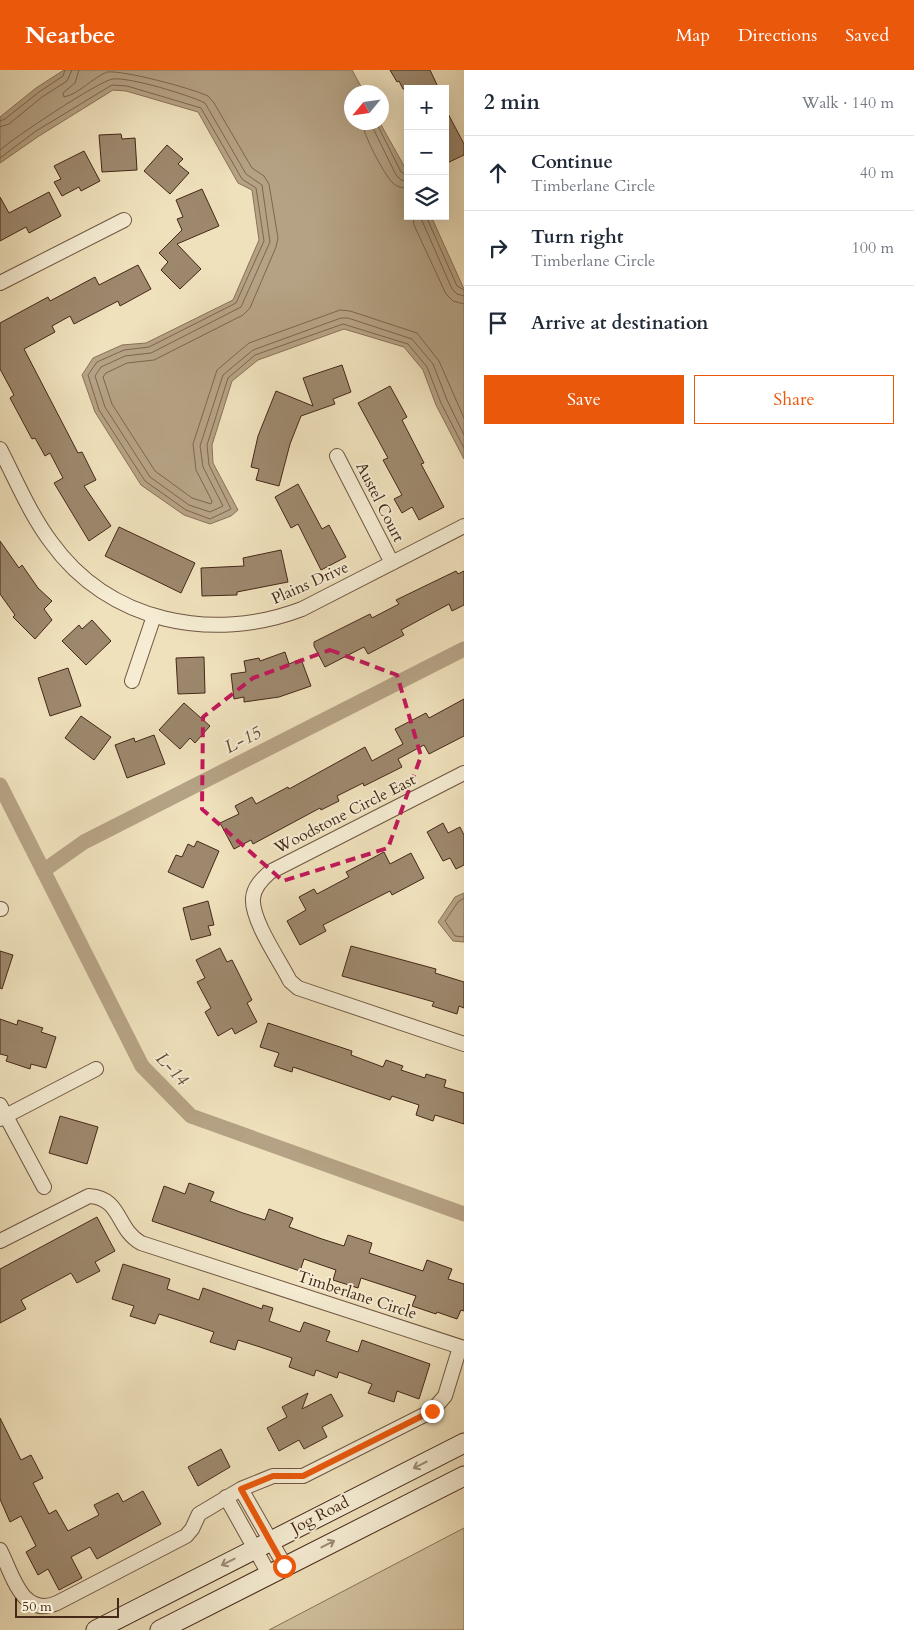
<!DOCTYPE html>
<meta charset="utf-8">
<style>
:root{--surface:#fff;--page:#f2f2f3;--text:#1f2937;--muted:#747a83;--line:#e0e1e3;--accent:#ea580c}
body{margin:0;font-family:Cardo,serif;background:var(--page);color:var(--text)}
.controls{position:absolute;right:15px;top:15px;display:grid;overflow:hidden;border-radius:0px;box-shadow:0 5px 20px #0002}
.controls button{width:45px;height:45px;display:grid;place-items:center;padding:0;border:0;border-bottom:1px solid var(--line);background:var(--surface);color:var(--text);font:25px sans-serif}
.compass{position:absolute;left:344px;top:15px;width:45px;height:45px;border-radius:50%;background:var(--surface);box-shadow:0 5px 20px #0002;rotate:241deg}
.scale{position:absolute;left:15px;bottom:12px;width:104px;box-sizing:border-box;padding-left:5px;border:2px solid #452818;border-top:0;font-size:14px;line-height:18px;white-space:nowrap;color:#452818;-webkit-text-stroke:4px #f5ecd3;paint-order:stroke}
.stop{position:absolute;width:15px;height:15px;margin:-11px;border:4px solid #ea580c;border-radius:50%;background:#fff}
.stop.end{background:#ea580c;border-color:#fff;box-shadow:0 1px 5px #0008}
.list{margin:0;padding:0;list-style:none}
h2{display:flex;justify-content:space-between;align-items:center;height:65px;margin:0;padding:0 20px;font-size:21px}
h2 small{font-size:16px;font-weight:400;color:var(--muted)}
.list li{display:grid;grid-template-columns:32px 1fr auto;gap:15px;align-items:center;box-sizing:border-box;height:75px;padding:0 20px;border-top:1px solid var(--line)}
.list b{display:block;font-size:19px;white-space:nowrap}
.list p{margin:0;font-size:16px;white-space:nowrap;color:var(--muted)}
.list em{font-size:16px;font-style:normal;color:var(--muted)}
.actions{display:flex;gap:10px;padding:15px 20px}
.actions a{flex:1;padding:11px 0;border:1px solid var(--accent);border-radius:0px;text-align:center;font-size:18px;color:var(--accent)}
.actions .main{background:var(--accent);color:#fff}
.icon{flex:none;width:28px;height:28px;fill:none;stroke:currentColor;stroke-width:2;stroke-linecap:round;stroke-linejoin:round}
.map{position:relative;flex:none;width:464px;height:1560px;overflow:hidden}
header{display:flex;align-items:center;gap:30px;box-sizing:border-box;height:70px;padding:0 25px;background:var(--accent);color:#fff}
header strong{font-size:24px}
nav{display:flex;gap:28px;margin-inline-start:auto;font-size:18px}
main{display:flex}
aside{flex:1;background:var(--surface)}
.map>svg:first-child{display:block}
.green{fill:#d2c2a0;stroke:#8c755c}
.water{fill:#b5a284;stroke:#887159}
.lines{fill:none;stroke-linecap:round;stroke-linejoin:round}
.shore{stroke:#7d654e;stroke-width:1}
.canal{stroke:#b5a284;stroke-width:15}
.building{fill:#9d886d;stroke:#452818}
.street-casing{stroke:#705641;stroke-width:16}
.secondary-casing{stroke:#452818;stroke-width:21}
.street{stroke:#f5ecd3;stroke-width:14}
.secondary{stroke:#f5ecd3;stroke-width:19}
.oneway{stroke:#9d8a76}
.route{stroke:#ea580c;stroke-width:6}
.marked{fill:none;stroke:#c2185b;stroke-width:4;stroke-dasharray:10 6;stroke-linejoin:round}
.labels{text-anchor:middle;dominant-baseline:central;stroke-width:4;stroke-linejoin:round;paint-order:stroke}
.street-label{font-size:16px;fill:#452818;stroke:#f5ecd3}
.water-label{font-size:18px;font-style:italic;fill:#674d38;stroke:#f5ecd3}
</style>
<header>
<strong>Nearbee</strong>
<nav><a>Map</a><a>Directions</a><a>Saved</a></nav>
</header>
<main>
<div class="map">
<svg width="464" height="1560" viewBox="0 0 464 1560">
<rect width="100%" height="100%" fill="#efe1bc"/>
<filter id="stains"><feTurbulence type="fractalNoise" baseFrequency=".004" numOctaves="4"/><feColorMatrix values="0 0 0 0 .2 0 0 0 0 .09 0 0 0 0 .02 0 0 0 .5 -.17"/></filter>
<radialGradient id="worn" r=".72"><stop offset=".6" stop-color="#630" stop-opacity="0"/><stop offset="1" stop-color="#630" stop-opacity=".3"/></radialGradient>
<path class="green" d="M464 1458V1560H269Z"/>
<path class="water" d="M64 0H352L364 22H352V52L380 53 408 103V146H431L464 219V389L436 335 423 300 404 277 344 259 258 290 232 311 212 375 213 393 238 440 231 446 210 454 184 445 141 415 95 342 82 305 93 288 122 275 146 273 233 230 259 170 252 120 238 113 198 42 126 21 113 20 39 66 0 93V47L36 18Z
M464 823V872L453 871 438 852 455 827Z"/>
<g class="lines">
<path class="shore" d="M79 0 75 13 63 23 64 27C79 24 92 8 107 2 123 0 191 18 208 26L214 33 252 98 264 106 269 114 278 168 276 177 250 238 243 245 154 290 127 293 106 303 103 307 112 334 155 401 192 428 211 434 212 431 196 400 193 374 217 300 249 273 340 240 350 241 417 263 439 291 464 348
M0 51 5 49 39 22 63 6 65 0
M362 52C363 64 384 105 393 113 397 117 402 118 408 118
M370 52 396 105 401 110 408 111
M376 52 401 102 408 105
M0 57 9 54 42 27 67 11 72 0
M0 80C12 69 100 10 113 9 130 7 189 25 205 33L246 104 262 115 270 172 241 237 151 283 125 286 101 297 95 306 105 337 150 407 189 435 210 442 223 436 203 397 200 376 223 305 253 280 341 248H348L412 269 433 294 447 330 464 365
M0 88 36 61 112 15 127 16 201 38 242 109 256 118 264 171 236 233 149 277 124 280 97 292 88 305 99 340 145 411 186 440 210 449 231 439 209 395 207 375 228 308 255 285 343 254 408 274 427 297 441 333 464 378
M413 146 414 155 446 224 453 231 464 234
M420 146 452 219 457 224 464 226
M426 146 457 216 464 220
M464 828 458 832 445 851 455 866 464 867"/>
<path class="canal" d="M0 715 142 996 191 1046 464 1144
M43 801 84 772 464 579"/>
</g>
<path class="building" d="M390 0H430L439 19H403L399 11 397 12Z
M445 38 464 74V85L445 94Z
M121 64 122 69 135 68 137 100 102 102 99 65Z
M167 75 183 89 178 94 189 103 170 124 144 101Z
M84 81 100 111 81 121 79 117 62 126 54 112 61 109 54 96Z
M202 119 219 156 177 174 201 199 180 219 161 200 168 192 159 183 182 160 177 149 183 147 176 130Z
M49 122 61 146 29 163 26 157 0 171V127L9 143Z
M138 195 151 219 120 236 118 231 74 254 70 246 52 256 55 262 24 279 78 383 82 382 96 410 84 416 111 456 89 471 54 413 63 408 50 383 45 386 35 368 32 369 10 328 14 325 0 299V253L48 227 50 231 95 207 99 215Z
M342 295 351 322 333 329 335 334 301 346 290 374 279 416 256 410 259 399 251 397 258 366 276 321 313 336 303 308Z
M390 316 407 347 402 350 424 393 421 394 444 437 419 450 412 437 402 443 394 429 402 425 383 390 388 388 358 333Z
M298 414 322 459 329 455 346 487 321 500 298 454 291 458 275 427Z
M119 457 195 493 181 523 105 486Z
M0 471 19 498 22 495 38 518 52 531 44 539 52 550 35 569 13 547 15 545 0 524Z
M281 480 288 512 237 522V525L202 526 201 498 244 496 243 488Z
M456 501 458 504 464 501V535L452 541 449 534 401 560 404 565 368 584 364 577 325 597 314 576V572L370 544 372 548 399 534 396 530Z
M92 550 111 571 86 595 62 571 79 555 82 559Z
M285 582 289 594 301 589 311 616 279 627 244 632V627L234 629 231 604 246 602 244 591 259 588 260 591Z
M204 587 205 623 178 624 176 588Z
M68 598 81 636 50 646 38 608Z
M464 629V666L429 684 424 675 398 689 402 697 364 716 363 713 337 726 339 731 321 740 320 738 253 774 251 770 234 779 220 753 239 744 235 736 252 727 256 734 288 717 289 719 365 677 372 691 403 674 395 659 426 643 429 648Z
M184 633 210 656 195 673 190 668 180 679 159 660Z
M81 646 111 667 94 690 65 668Z
M154 665 165 694 127 708 115 675 134 668 135 672Z
M443 753 448 763 460 757 464 765V795L456 799 450 788 443 791 427 762Z
M197 771 219 781 203 818 168 802 176 785 182 787 188 774 194 777Z
M384 782 390 794 411 783 424 808 392 825 390 821 323 855 326 861 300 875 287 851 306 840 299 827 314 819 317 824 349 807 346 802Z
M208 831 214 855 208 856 211 865 191 870 183 838Z
M351 876 436 899 435 903 464 912V938L459 936 457 944 432 936 434 932 342 906Z
M220 878 227 892 232 890 252 930 247 933 257 952 235 964 232 958 218 966 205 942 211 938 197 912 205 908 196 890Z
M0 881 13 885 2 919 0 918Z
M0 949 17 955 18 950 43 958 41 962 56 967 46 998 31 994 30 999 6 991 8 986 0 984Z
M268 953 352 981 351 985 383 997 386 990 403 996 401 1000 425 1008 426 1004 446 1010 444 1017 464 1023V1054L435 1045 433 1051 416 1045 419 1035 392 1026 390 1030 293 997 292 1002 274 996 279 983 260 977Z
M60 1046 98 1057 87 1094 49 1083Z
M189 1113 214 1122 210 1131 243 1143 265 1150 269 1139 293 1148 289 1157 322 1169 344 1176 348 1165 372 1173 369 1183 423 1201 427 1190 452 1199 448 1209 464 1214V1241L461 1240 457 1249 437 1242 436 1244 412 1236 416 1226 361 1208 358 1218 333 1210 336 1200 304 1189 300 1201 152 1151 164 1116 185 1124Z
M97 1147 115 1181 95 1192 100 1201 77 1213 71 1203 21 1230 26 1239 0 1253V1199Z
M123 1194 170 1209 167 1219 199 1230 203 1218 262 1239 263 1235 273 1238 269 1251 300 1262 304 1252 330 1261 326 1271 358 1282 362 1270 430 1294 419 1329 397 1321 394 1332 368 1323 372 1314 339 1302 337 1308 316 1300 314 1306 289 1297 292 1288 260 1277 238 1270 235 1280 210 1272 214 1262 181 1251 159 1244 155 1254 130 1246 134 1236 112 1229Z
M308 1323 302 1339 331 1324 343 1346 322 1357 327 1367 304 1379 299 1370 279 1381 267 1358 287 1347 282 1337Z
M0 1348 21 1390 31 1385 43 1408 33 1413 49 1444 56 1440 68 1461 99 1445 94 1435 118 1423 123 1432 143 1421 161 1454 97 1489 90 1477 71 1487 82 1508 59 1520 48 1499 38 1505 26 1482 36 1476 21 1446 10 1452 0 1429Z
M221 1379 230 1397 198 1416 188 1397Z"/>
<g class="lines">
<g class="street-casing">
<path id="street" d="M0 213 124 150
M0 379C16 410 30 444 51 472 109 553 213 573 302 539L464 456
M337 386 392 493
M132 611 154 546
M464 703 270 802C262 809 254 817 253 828 251 850 280 891 290 911L298 918 464 974
M0 839H1
M0 1035 44 1117
M0 1049 96 999
M0 1171 89 1126C122 1128 116 1159 141 1173L464 1278
M241 1419 285 1496
M226 1427 269 1504
M0 1480C13 1505 22 1548 57 1533L186 1466 192 1459 199 1444 241 1419 273 1406H303L432 1341 445 1326 460 1277"/>
</g>
<g class="secondary-casing">
<path id="secondary" d="M96 1560 464 1373
M160 1560 464 1406"/>
</g>
<use href="#street" class="street"/>
<use href="#secondary" class="secondary"/>
</g>
<defs><path id="oneway-shaft" d="M-6 0H5M1.5-3L5.5 0L1.5 3" fill="none" stroke-width="1.6" stroke-linecap="round" stroke-linejoin="round" transform="scale(1.25)"/></defs>
<g class="oneway">
<use href="#oneway-shaft" transform="translate(420 1395) rotate(153)"/>
<use href="#oneway-shaft" transform="translate(328 1474) rotate(-27)"/>
<use href="#oneway-shaft" transform="translate(228 1492) rotate(153)"/>
</g>
<g class="lines">
<path class="route" d="M284 1496 241 1419 273 1406H303L432 1341"/>
</g>
<path class="marked" d="M330 580 397 605 421 686 388 778 283 811 202 739 203 647 253 608Z"/>
<g class="labels">
<g class="street-label">
<text transform="translate(380 432) rotate(63)">Austel Court</text>
<text transform="translate(310 513) rotate(-24)">Plains Drive</text>
<text transform="translate(345 744) rotate(-27)">Woodstone Circle East</text>
<text transform="translate(357 1225) rotate(18)">Timberlane Circle</text>
<text transform="translate(320 1445) rotate(-27)">Jog Road</text>
</g>
<g class="water-label">
<text transform="translate(243 670) rotate(-27)">L-15</text>
<text transform="translate(172 999) rotate(47)">L-14</text>
</g>
</g>
<rect width="100%" height="100%" filter="url(#stains)"/>
<rect width="100%" height="100%" fill="url(#worn)"/>
</svg>
<div class="controls">
<button>+</button>
<button>−</button>
<button><svg class="icon" aria-label="layers" viewBox="0 0 24 24"><path d="M12 4l9 5-9 5-9-5zM3 14l9 5 9-5"/></svg></button>
</div>
<svg class="compass" viewBox="-18 -18 36 36"><path d="M0-13l5 13h-10z" fill="#e53935"/><path d="M0 13l5-13h-10z" fill="#747a83"/></svg>
<div class="scale">50 m</div>
<div class="stop" style="left:284px;top:1496px"></div>
<div class="stop end" style="left:432px;top:1341px"></div>
</div>
<aside>
<h2>2 min<small>Walk · 140 m</small></h2>
<ul class="list">
<li><svg class="icon" aria-label="ahead" viewBox="0 0 24 24"><path d="M12 20V5M6 11l6-6 6 6"/></svg><div><b>Continue</b><p>Timberlane Circle</p></div><em>40 m</em></li>
<li><svg class="icon" aria-label="right" viewBox="0 0 24 24"><path d="M7 20v-9h11M14 6l5 5-5 5"/></svg><div><b>Turn right</b><p>Timberlane Circle</p></div><em>100 m</em></li>
<li><svg class="icon" aria-label="arrive" viewBox="0 0 24 24"><path d="M6 21V4h12l-3 4 3 4H6"/></svg><div><b>Arrive at destination</b></div></li>
</ul>
<div class="actions"><a class="main">Save</a><a>Share</a></div>
</aside>
</main>
